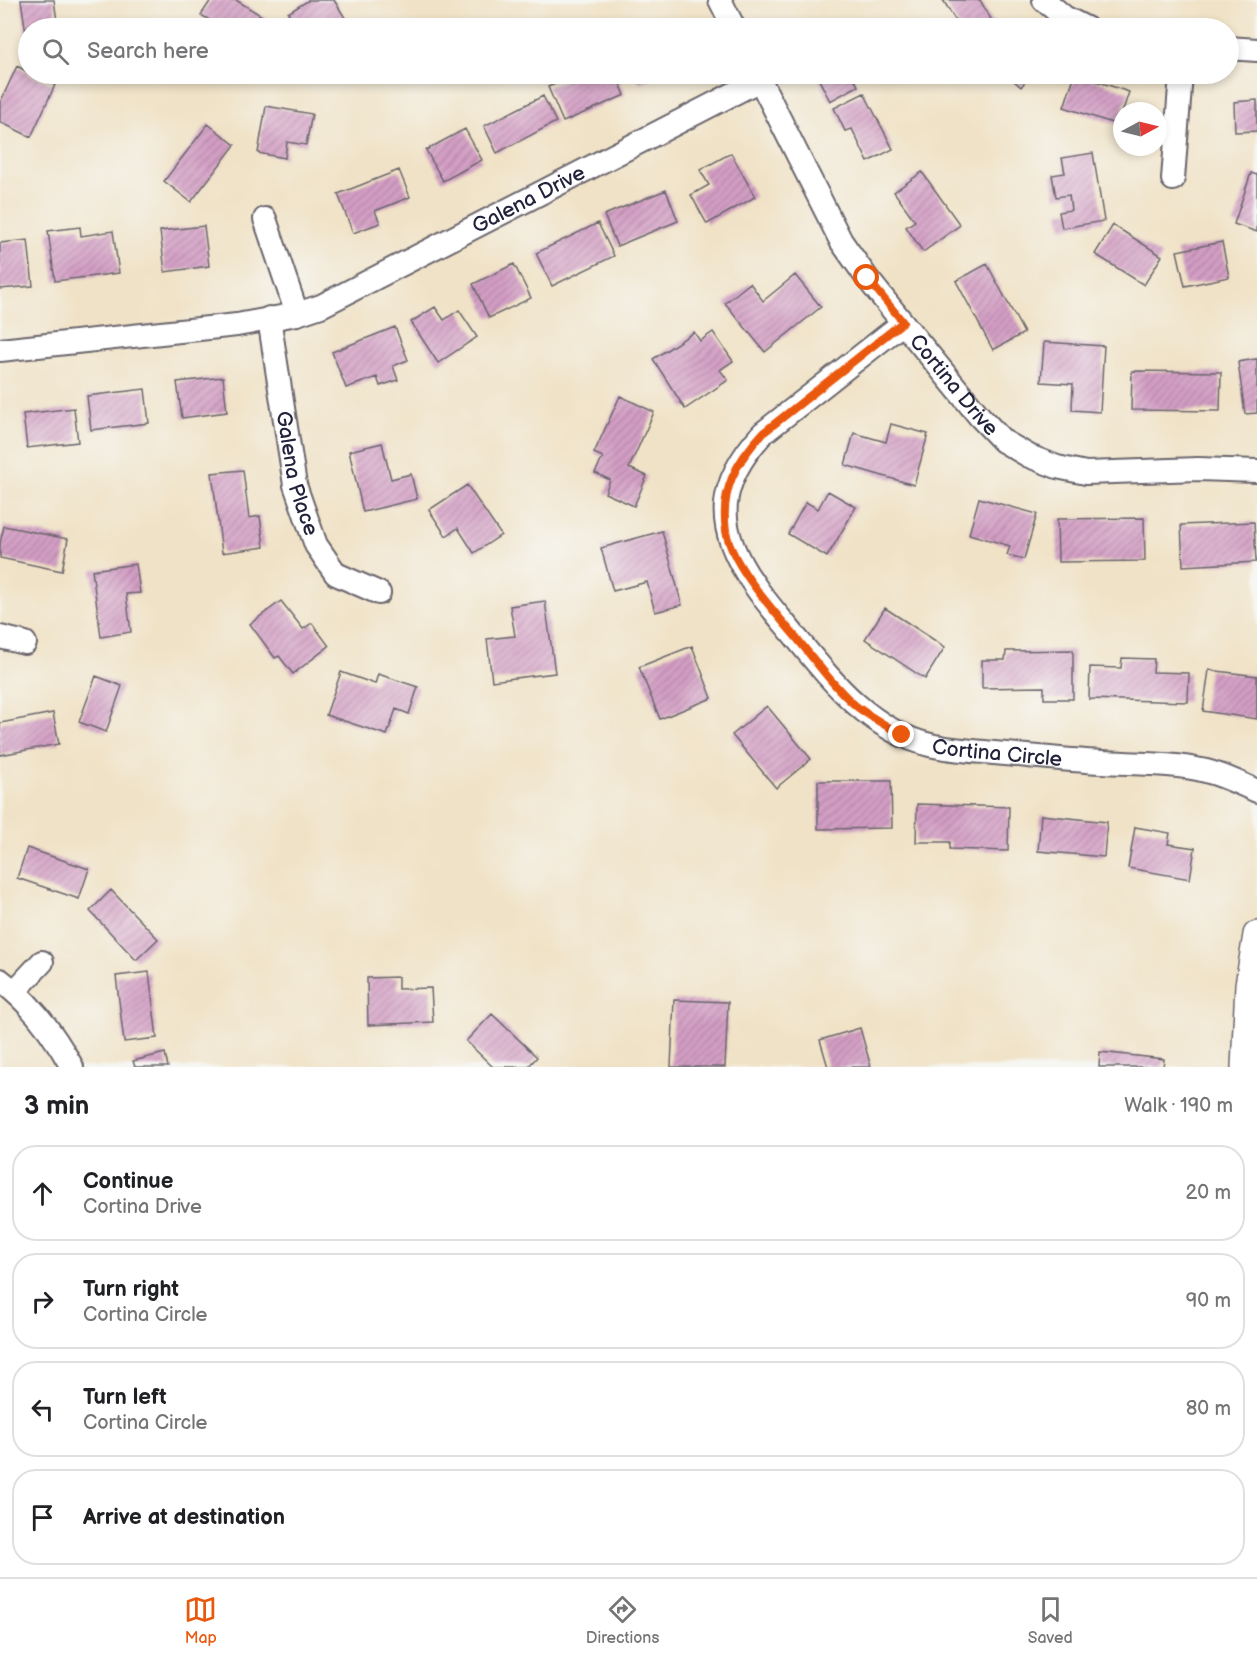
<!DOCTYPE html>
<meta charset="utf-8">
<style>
:root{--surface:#fff;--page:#f2f2f2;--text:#202124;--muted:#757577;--line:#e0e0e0;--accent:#ea580c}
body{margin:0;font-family:"Balsamiq Sans",sans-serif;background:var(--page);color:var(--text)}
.compass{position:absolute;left:1113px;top:102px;width:54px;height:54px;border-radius:50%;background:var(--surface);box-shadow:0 3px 9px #0003;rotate:83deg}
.stop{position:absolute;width:18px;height:18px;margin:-14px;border:4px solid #ea580c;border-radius:50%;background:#fff}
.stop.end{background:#ea580c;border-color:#fff;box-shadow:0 2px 6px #0008}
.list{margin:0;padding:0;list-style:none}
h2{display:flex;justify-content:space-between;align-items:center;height:78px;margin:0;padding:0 24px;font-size:26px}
h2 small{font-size:20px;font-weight:400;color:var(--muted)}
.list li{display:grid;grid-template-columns:39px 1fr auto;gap:18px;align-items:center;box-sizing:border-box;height:96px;margin:0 12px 12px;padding:0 12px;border:2px solid var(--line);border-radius:24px}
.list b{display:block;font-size:22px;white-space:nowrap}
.list p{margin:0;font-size:20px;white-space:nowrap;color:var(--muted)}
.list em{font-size:20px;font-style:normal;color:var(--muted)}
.icon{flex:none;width:33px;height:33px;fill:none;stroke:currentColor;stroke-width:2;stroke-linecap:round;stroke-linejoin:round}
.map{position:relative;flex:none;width:1257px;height:1067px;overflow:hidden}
.search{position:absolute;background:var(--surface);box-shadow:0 3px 9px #0003;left:18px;right:18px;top:18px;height:66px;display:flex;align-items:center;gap:15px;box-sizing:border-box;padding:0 21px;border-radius:33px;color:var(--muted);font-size:22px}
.sheet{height:510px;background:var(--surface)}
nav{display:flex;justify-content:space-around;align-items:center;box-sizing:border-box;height:84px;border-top:2px solid var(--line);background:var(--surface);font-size:16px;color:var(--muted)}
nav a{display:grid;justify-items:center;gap:3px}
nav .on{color:var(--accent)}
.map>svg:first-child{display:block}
.building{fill:url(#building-hatch)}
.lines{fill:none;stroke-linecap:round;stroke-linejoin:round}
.minor-casing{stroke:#6a656c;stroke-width:26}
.tertiary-casing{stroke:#6a656c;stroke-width:30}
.minor{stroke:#fff;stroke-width:22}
.tertiary{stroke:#fff;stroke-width:27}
.route{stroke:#ea580c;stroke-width:8}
.labels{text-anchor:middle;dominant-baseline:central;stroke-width:4.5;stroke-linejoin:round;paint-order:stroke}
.street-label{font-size:21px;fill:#22223b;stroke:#f6f6f2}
</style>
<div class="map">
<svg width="1257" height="1067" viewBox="0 0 1257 1067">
<defs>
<pattern id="building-hatch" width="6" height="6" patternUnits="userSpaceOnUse" patternTransform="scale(1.5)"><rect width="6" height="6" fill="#d49fc5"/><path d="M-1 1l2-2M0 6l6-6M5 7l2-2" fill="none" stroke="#ac81a1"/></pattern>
</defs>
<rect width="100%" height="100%" fill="#f6f6f2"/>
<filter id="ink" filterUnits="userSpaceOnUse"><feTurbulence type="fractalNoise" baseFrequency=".0167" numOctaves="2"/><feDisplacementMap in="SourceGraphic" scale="12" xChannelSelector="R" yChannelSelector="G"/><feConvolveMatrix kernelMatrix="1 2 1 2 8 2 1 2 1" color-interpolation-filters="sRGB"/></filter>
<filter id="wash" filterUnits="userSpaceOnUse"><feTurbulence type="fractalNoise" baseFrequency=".008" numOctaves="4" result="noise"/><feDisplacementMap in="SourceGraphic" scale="24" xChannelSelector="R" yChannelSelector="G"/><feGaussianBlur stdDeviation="1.35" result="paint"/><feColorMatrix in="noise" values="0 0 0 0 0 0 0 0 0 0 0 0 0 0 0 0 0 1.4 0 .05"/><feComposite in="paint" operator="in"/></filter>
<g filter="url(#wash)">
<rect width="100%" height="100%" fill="#f0e2c6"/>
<g id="blocks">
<path class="building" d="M21 0H54L58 28H28V47Z
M211 0H236L275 24 272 28H223L201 15Z
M309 0H334L347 21 334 28H297L288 13Z
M943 0H980L996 28H960Z
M17 66 28 72V74L55 85 31 137 0 122V103Z
M579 74H616L625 95 563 122 548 87Z
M636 74H661L640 83Z
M816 74H852L858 86 830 101Z
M997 74H1031L1021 87 1006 74 1003 78Z
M1075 74 1129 92 1118 125 1064 107Z
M864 93 893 149 868 162 852 129 845 131 834 108Z
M543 96 556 122 497 153 484 126Z
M1257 100V131L1235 132 1234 102Z
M266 106 312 114 306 145 287 142 285 158 258 153Z
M208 124 235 145 191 202 164 181Z
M465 129 482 160 443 181 426 150Z
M731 153 755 197 707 224 691 195 709 185 700 170Z
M1093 153 1104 221 1062 228 1059 212 1071 210 1069 195 1056 197 1052 175 1065 173 1062 158Z
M399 170 410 197 375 211 380 223 353 233 338 194Z
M922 172 960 225 923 252 906 227 915 221 894 192Z
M1251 173 1257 175V232L1234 224Z
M666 190 678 221 617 246 604 215Z
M598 223 614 256 552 286 536 253Z
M1113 225 1162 256 1144 285 1095 254Z
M204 226 209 266 165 272 160 231Z
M80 227 81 236 113 231 119 273 55 281 48 231Z
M28 240 33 286 0 289V243Z
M1222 242 1229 277 1185 286 1177 251Z
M514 264 531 298 489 318 473 284Z
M987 264 1024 333 993 350 956 281Z
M795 275 821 307 765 352 725 303 750 283 763 301Z
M435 307 444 320 459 310 477 337 438 363 411 322Z
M395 327 408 360 393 366 398 380 380 386 377 377 346 388 332 352Z
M694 332 700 341 713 332 733 361 720 370 728 380 685 409 653 359Z
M1044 342 1104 346 1100 412 1072 410 1073 384 1041 382Z
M1257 359V413L1245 414 1238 362Z
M1132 371 1221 372 1220 411 1131 410Z
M223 377 227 412 182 418 177 382Z
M145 389 149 423 91 430 87 396Z
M620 396 654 412 629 468 647 476 634 506 605 493 610 480 595 473 603 457 594 453Z
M74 408 78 442 27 448 23 414Z
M891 424 928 434 914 485 845 465 854 433 886 442Z
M382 443 391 479 411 474 417 499 363 512 349 451Z
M243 470 249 518 260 516 264 547 222 553 212 473Z
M467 485 501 535 474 553 458 528 446 536 429 510Z
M828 491 856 507 827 557 788 534 806 502 818 509Z
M979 498 1037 514 1024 559 1007 555 1010 546 969 534Z
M1144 518 1145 561 1058 562 1057 519Z
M1254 522 1256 562 1183 566 1181 525Z
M4 526 68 539 62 571 0 558V543Z
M662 531 682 605 655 612 647 582 613 591 601 548Z
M136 564 140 593 126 594 131 632 101 637 92 570Z
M281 601 303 629 312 623 329 646 293 674 279 656 275 658 250 624Z
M545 601 555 673 492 681 487 639 515 636 510 606Z
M885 608 945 647 925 679 865 639Z
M692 646 712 698 660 719 639 667Z
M1073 650V699H1044V687L982 688V660H1005L1006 651Z
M1122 658 1154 659 1153 672 1189 673 1188 702 1089 699 1090 667 1121 668Z
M1209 670 1257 676V719L1203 711Z
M341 672 375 684 378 674 418 687 409 714 396 709 387 735 326 715Z
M96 676 122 686 106 732 79 722Z
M767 706 811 759 776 788 732 735Z
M53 713 59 744 0 755V723Z
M818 781H891L892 828 818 829Z
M917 804 1009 807 1008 851 950 849V842H916Z
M1041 815 1107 822 1104 857 1038 851Z
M1135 827 1170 833 1168 844 1195 848 1190 879 1128 868Z
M27 848 89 869 79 899 17 878Z
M111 890 158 939 136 960 90 911Z
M149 972 157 1038 124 1042 116 976Z
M398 977V989L431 988 433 1022 368 1025 367 978Z
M674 1000 728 1002 725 1067H671Z
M492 1014 537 1057 528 1067H493L466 1041Z
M860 1028 871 1067H828L820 1040Z
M1100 1052 1164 1059 1163 1067H1099Z
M165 1053 168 1067H135L133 1061Z"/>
</g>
</g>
<g filter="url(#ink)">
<use href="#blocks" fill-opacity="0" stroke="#6a656c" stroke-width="1.5"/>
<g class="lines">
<g class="minor-casing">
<g id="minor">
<path d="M720 0 734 28"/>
<path d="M1044 0 1064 17 1086 28"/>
<path d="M1228 48 1257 50"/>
<path id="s1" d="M757 74 841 241 867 278 903 323 980 417 1003 441 1029 456 1057 467 1086 473 1198 469 1257 471"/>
<path d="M1173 179 1181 74"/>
<path d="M265 219 297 314"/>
<path id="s2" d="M269 318 295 485 316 545 336 574 379 593"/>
<path id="s3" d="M903 323 763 433C716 484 714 527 753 583 766 603 783 621 798 640 834 684 872 731 930 745 951 750 973 751 994 753 1030 756 1066 760 1102 762 1137 764 1173 763 1206 771 1223 775 1241 784 1257 791"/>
<path id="s4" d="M0 350 237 325 297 314 321 306 760 80"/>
<path d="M0 637 25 643"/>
<path d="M0 980C30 1002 54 1034 72 1067"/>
<path d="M15 991 42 962"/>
</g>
</g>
<g class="tertiary-casing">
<path id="tertiary" d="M1245 1067 1249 985 1257 935"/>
</g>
<use href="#minor" class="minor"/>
<use href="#tertiary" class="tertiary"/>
</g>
</g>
<g class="lines" filter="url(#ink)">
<path class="route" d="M867 278 903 322 763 433C736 462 720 490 726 531 732 567 776 613 799 641 817 663 834 687 856 706 870 717 887 726 902 735"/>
</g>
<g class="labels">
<g class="street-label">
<text stroke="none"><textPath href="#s4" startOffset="558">Galena Drive</textPath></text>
<text stroke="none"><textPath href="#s1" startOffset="370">Cortina Drive</textPath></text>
<text stroke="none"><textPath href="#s2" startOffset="158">Galena Place</textPath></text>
<text stroke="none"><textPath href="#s3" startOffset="657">Cortina Circle</textPath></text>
</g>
</g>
</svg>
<svg class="compass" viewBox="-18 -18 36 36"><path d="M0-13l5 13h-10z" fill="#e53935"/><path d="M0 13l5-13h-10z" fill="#757577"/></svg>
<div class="stop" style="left:867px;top:278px"></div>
<div class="stop end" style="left:902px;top:735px"></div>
<div class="search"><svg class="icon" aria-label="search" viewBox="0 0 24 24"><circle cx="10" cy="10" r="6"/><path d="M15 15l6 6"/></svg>Search here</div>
</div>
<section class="sheet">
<h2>3 min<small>Walk · 190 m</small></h2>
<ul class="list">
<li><svg class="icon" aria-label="ahead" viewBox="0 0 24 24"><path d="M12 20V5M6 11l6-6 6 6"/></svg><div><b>Continue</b><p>Cortina Drive</p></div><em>20 m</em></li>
<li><svg class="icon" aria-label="right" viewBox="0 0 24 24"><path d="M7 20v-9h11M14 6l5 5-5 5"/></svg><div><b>Turn right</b><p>Cortina Circle</p></div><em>90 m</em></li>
<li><svg class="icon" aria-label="left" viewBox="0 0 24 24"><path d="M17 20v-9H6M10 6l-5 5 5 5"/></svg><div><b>Turn left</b><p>Cortina Circle</p></div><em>80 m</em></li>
<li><svg class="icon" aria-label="arrive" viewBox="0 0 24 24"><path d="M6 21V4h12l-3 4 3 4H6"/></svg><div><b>Arrive at destination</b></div></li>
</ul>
</section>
<nav>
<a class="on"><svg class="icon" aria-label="map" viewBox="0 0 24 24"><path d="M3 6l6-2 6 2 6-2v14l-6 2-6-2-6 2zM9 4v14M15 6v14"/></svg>Map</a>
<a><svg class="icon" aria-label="directions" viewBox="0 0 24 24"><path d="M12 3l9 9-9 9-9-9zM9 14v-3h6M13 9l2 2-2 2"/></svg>Directions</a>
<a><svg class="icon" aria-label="saved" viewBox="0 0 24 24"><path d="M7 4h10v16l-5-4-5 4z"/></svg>Saved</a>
</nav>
